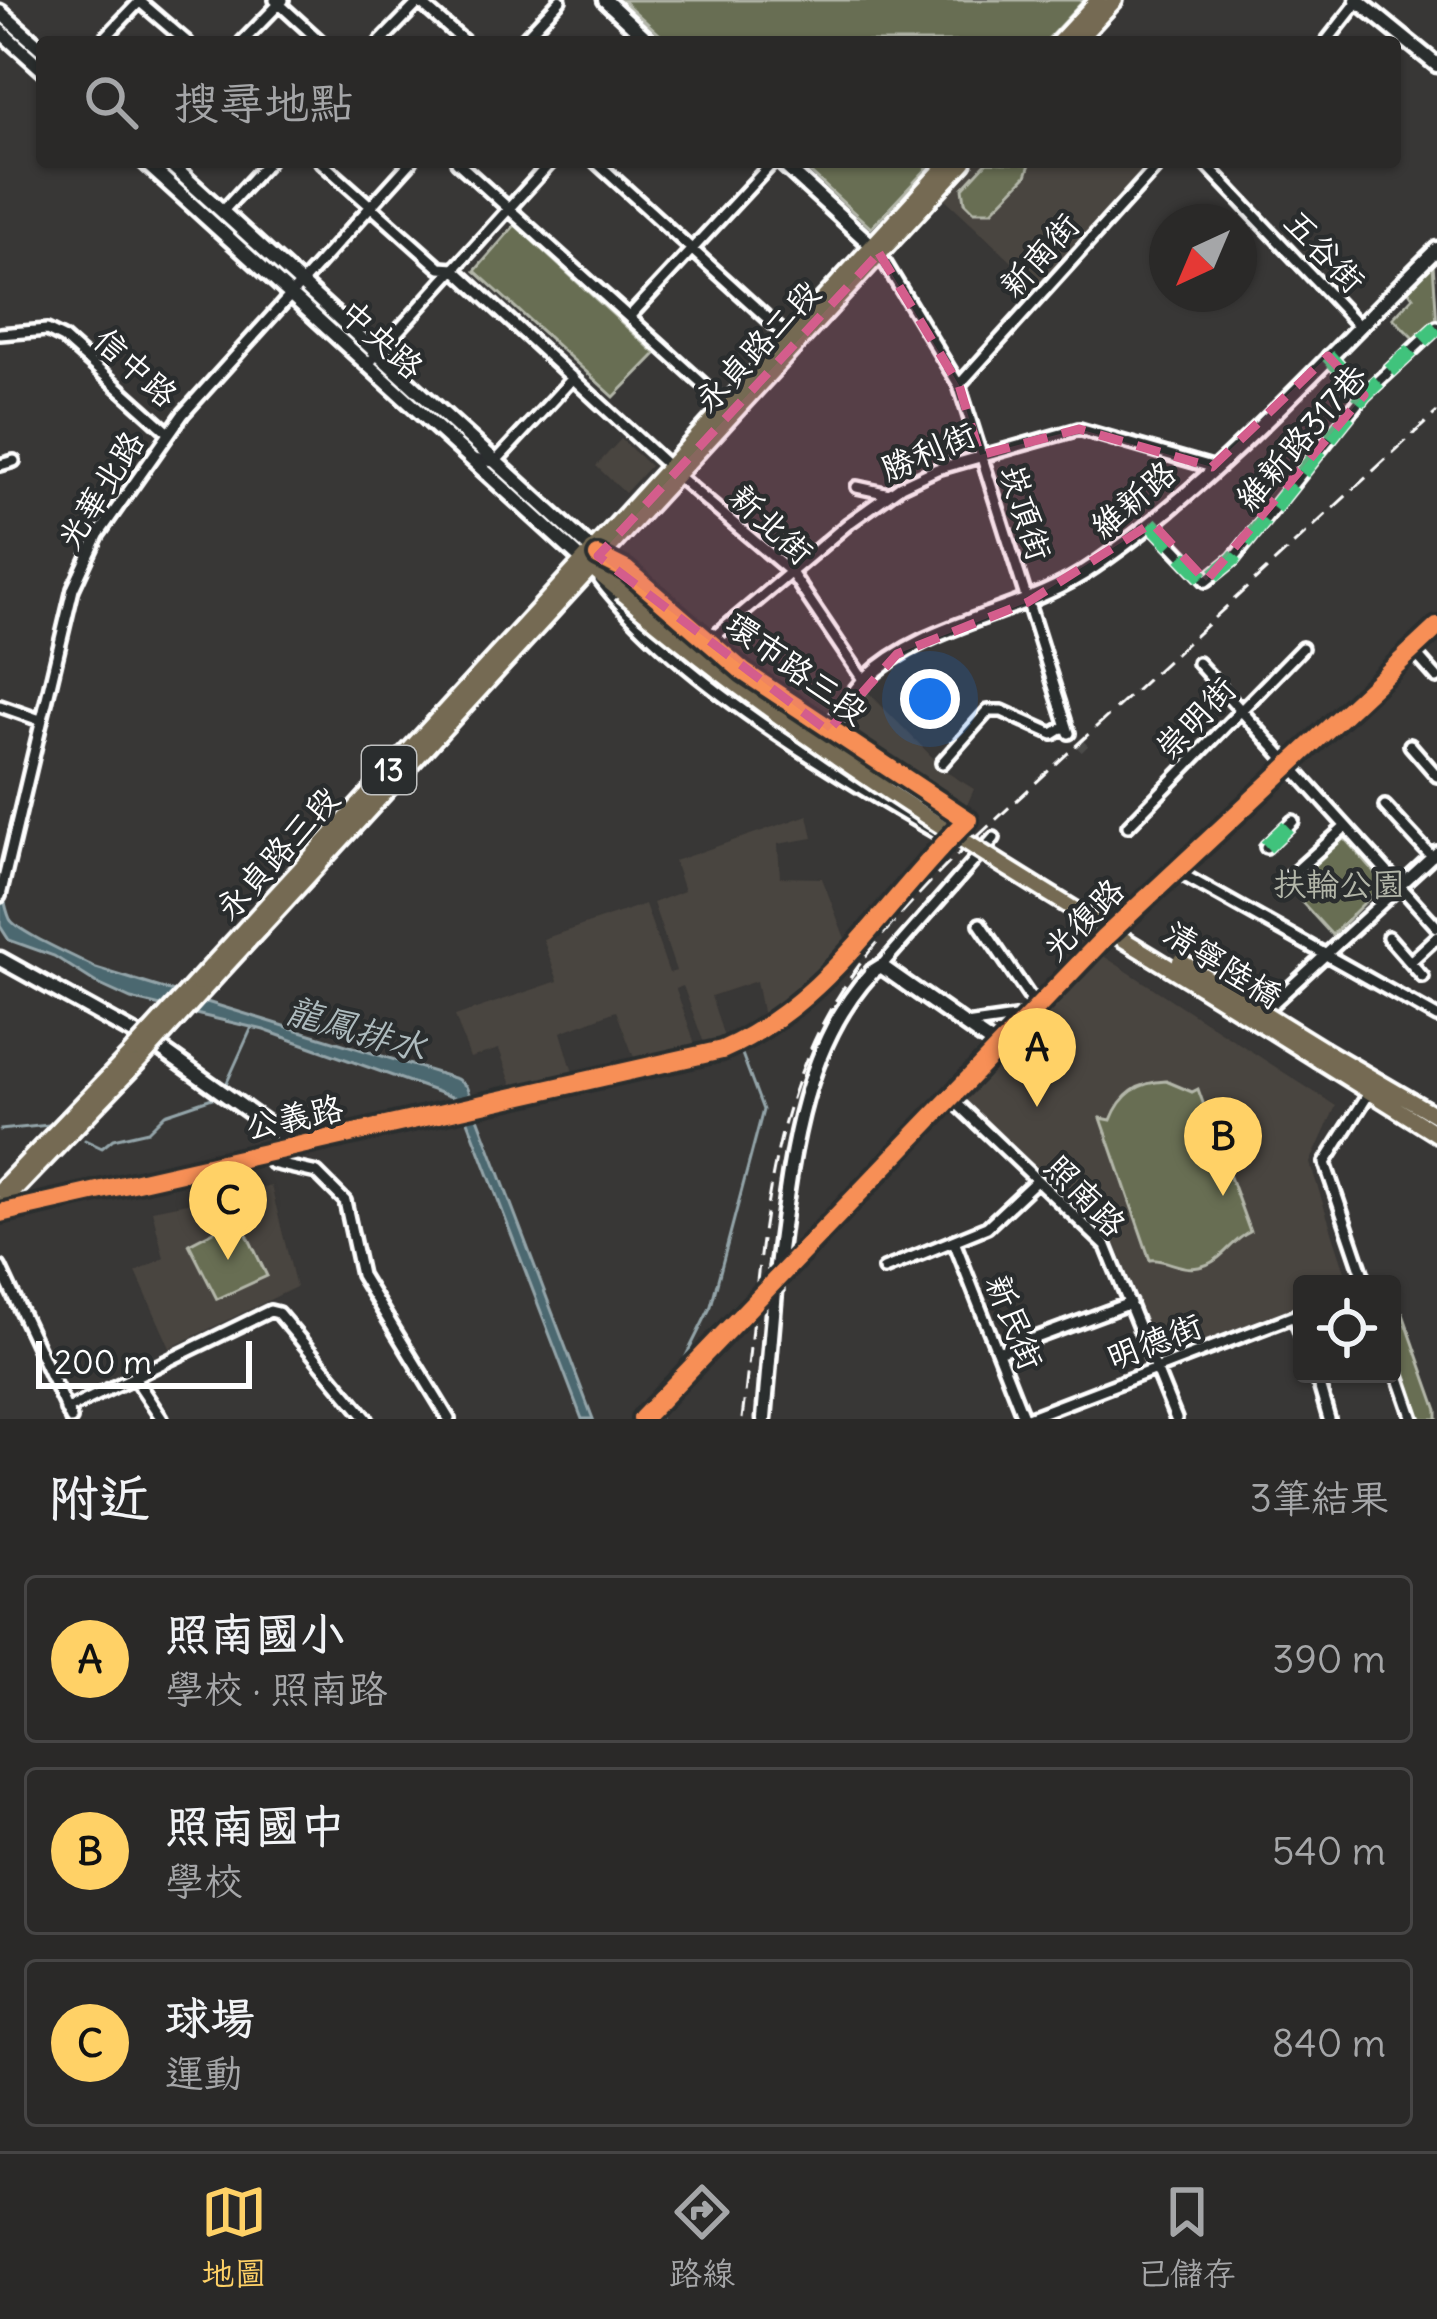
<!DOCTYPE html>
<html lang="zh-TW">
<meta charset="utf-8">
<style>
:root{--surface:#2a2928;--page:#323130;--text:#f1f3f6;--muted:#a5a6a8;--line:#464545;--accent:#ffd166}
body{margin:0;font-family:Delius,"LXGW WenKai TC",sans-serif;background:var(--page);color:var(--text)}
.controls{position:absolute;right:36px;bottom:36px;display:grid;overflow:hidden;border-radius:12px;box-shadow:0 3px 9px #0004}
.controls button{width:108px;height:108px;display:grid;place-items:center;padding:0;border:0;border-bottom:3px solid var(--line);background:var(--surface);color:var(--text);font:60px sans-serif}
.compass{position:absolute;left:1149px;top:204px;width:108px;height:108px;border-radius:50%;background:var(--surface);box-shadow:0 3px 9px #0004;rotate:224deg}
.scale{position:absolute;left:36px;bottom:30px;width:216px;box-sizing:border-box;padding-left:12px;border:6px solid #fff;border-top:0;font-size:33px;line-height:42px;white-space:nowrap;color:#fff;-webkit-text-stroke:9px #2a2d2e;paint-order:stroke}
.you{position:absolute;left:930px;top:699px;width:42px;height:42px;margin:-30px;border:9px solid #fff;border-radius:50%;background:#1a73e8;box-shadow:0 0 0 18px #1a73e833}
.badge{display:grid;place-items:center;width:78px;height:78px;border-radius:50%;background:var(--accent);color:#111;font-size:39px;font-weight:700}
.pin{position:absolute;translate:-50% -99px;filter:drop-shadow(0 3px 6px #0008)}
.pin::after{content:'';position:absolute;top:63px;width:42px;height:36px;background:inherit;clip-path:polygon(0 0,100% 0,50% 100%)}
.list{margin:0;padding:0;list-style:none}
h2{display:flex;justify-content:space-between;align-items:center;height:156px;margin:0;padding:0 48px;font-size:51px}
h2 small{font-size:39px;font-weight:400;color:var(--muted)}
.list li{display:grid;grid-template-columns:78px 1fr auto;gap:36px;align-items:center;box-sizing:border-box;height:168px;margin:0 24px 24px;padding:0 24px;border:3px solid var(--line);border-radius:12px}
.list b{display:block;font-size:45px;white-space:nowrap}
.list p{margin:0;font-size:39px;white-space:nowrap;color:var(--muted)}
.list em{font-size:39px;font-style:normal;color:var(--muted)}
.icon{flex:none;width:66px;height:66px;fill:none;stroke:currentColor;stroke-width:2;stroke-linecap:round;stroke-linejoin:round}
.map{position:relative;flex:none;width:1437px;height:1419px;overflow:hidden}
.search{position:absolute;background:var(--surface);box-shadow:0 3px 9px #0004;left:36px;right:36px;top:36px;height:132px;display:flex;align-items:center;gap:30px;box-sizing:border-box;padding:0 42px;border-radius:12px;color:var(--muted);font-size:45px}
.sheet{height:732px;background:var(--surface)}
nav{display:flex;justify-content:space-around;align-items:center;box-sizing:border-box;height:168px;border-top:3px solid var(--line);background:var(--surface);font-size:33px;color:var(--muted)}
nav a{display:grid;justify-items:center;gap:6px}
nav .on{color:var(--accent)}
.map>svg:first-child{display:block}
.built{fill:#48443f}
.green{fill:#676e53;stroke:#b3b6a9;stroke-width:3}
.water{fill:#4b676f;stroke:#93a4a9;stroke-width:3}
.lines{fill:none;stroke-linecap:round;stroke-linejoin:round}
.stream{stroke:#93a4a9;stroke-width:3}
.street-tunnel{stroke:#4c4b4a;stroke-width:9;stroke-dasharray:9 4.5;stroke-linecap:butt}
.street-casing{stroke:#fff;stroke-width:18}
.secondary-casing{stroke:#fff;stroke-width:21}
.primary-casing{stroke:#fff;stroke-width:22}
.street{stroke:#2a2d2e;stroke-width:9}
.secondary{stroke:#2a2d2e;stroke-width:12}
.primary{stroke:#746b52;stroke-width:14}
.rail{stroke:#fff;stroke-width:3;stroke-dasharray:18 9;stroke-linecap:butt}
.secondary-bridge-casing{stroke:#fff;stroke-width:21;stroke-linecap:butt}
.primary-bridge-casing{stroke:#fff;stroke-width:22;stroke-linecap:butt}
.secondary-bridge{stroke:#2a2d2e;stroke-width:12}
.primary-bridge{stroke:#746b52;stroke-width:14}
.quiet{stroke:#40c37c;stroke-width:15;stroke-dasharray:30 15;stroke-linecap:butt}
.cycleway-casing{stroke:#2a2d2e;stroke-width:26}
.cycleway{stroke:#f78f57;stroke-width:18}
.marked{fill:#d45d8c;fill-opacity:0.2;stroke:#d45d8c;stroke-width:9;stroke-dasharray:24 15;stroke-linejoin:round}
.labels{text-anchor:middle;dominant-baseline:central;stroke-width:9;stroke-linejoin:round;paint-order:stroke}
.shield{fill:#2a2d2e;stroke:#bfc0c0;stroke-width:3}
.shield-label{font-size:30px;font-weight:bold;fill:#fff}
.street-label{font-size:33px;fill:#fff;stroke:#2a2d2e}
.park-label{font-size:33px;fill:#b3b6a9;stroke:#2a2d2e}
.water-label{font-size:36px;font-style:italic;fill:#aebbbe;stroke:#2a2d2e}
</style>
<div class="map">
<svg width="1437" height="1419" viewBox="0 0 1437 1419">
<rect width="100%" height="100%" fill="#383736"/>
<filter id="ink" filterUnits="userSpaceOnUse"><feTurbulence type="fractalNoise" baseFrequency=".00833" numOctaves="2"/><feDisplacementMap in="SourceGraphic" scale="24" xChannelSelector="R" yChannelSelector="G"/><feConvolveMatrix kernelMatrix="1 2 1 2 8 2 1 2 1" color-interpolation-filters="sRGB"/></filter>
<g filter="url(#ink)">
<path class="built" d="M975 162H1156L1039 286 942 196Z
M621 439 650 466 625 493 596 466Z
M868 692 948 773 974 789 967 805 841 724Z
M808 815 813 838 778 844 780 877 822 878 849 949 799 993 763 1017 756 981 711 996 724 1037 705 1046 683 986 676 989 697 1050 659 1061 650 1053 635 1060 616 1011 561 1032 574 1076 514 1091 499 1049 470 1058 455 1016 558 981 543 939 645 904 669 973 676 971 653 903 684 891 674 861Z
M1102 955 1336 1106 1310 1163 1349 1284H1302V1303L1160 1358 1116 1245 962 1099Z
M271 1186 296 1287 170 1348 136 1272 164 1258 152 1210Z"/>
<path class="green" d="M622 0H1084L1045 42H668Z
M799 162H933L871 228Z
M987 162 1030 164 1026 176 992 211H974L965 202 963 188Z
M515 225 656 354 614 397 475 271Z
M1433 264 1437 324 1418 343 1393 318 1413 297 1406 287Z
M1337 839H1345L1384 883 1332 935 1287 886Z
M1166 1081 1192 1092 1198 1089 1250 1232C1230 1241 1223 1262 1199 1267 1180 1271 1165 1258 1150 1260L1101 1118 1111 1120C1121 1094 1138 1082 1166 1081Z
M239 1218 267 1276 217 1299 189 1244Z
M1403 1314 1437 1410V1419H1419L1392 1343V1318Z"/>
<path class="water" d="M0 880C3 892 5 908 10 919 17 932 79 958 96 968L457 1079 466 1086 593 1419H582L460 1100 264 1030 131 999 98 984 54 956 9 940 0 926Z"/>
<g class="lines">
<path class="stream" d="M224 1089 252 1027
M0 1130 49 1125
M85 1140 102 1148 113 1139 148 1131 165 1114 218 1096
M681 1366 711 1306 763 1110 739 1046
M659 1419 664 1408"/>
<path class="street-tunnel" d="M1069 733 1085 749
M745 1311 778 1275"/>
<g class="street-casing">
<path id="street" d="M138 0 187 42
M275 0 321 42
M417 0 465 42
M101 42 141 0
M242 42 283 0
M380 42 421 0
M521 42 560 0
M1326 42 1359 0
M321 162 440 268 454 269 668 466
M457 162 725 404
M596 162 788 337
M1204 162 1358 325
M222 212 268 162
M879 253 959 385 1069 733
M629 317 773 162
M0 334 47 330 63 338 168 432
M1328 356 1364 395
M369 363 551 162
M959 385 1161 162
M472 459 495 462 573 378
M0 465 14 461
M675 474 790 571 864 681
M857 487 889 494
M1151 523 1206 581 1233 559 1364 395 1437 327
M608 561 626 570 744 672 968 820
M600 580C676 680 838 776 947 839
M708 642 849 523 901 486 937 469 1079 429 1212 467
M1412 650 1437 678
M1198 663 1437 927
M0 706 40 720
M1410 745 1437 776
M942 763 988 711H1002L1053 734 1066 726
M1385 806 1432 857
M1128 826 1302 648
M1266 847 1293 821
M1176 871 1437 1017
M1286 880 1345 827
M0 896 73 589 98 535 183 414 411 162
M980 924 1037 1008
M1388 937 1423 977
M1410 962 1437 937
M881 966 994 838
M1270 1006 1437 852
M966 1025 1029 1016
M951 1098 1106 1246 1176 1419
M267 1154 272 1163 317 1173 345 1201 361 1275 449 1419
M955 1244 1024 1419
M0 1267 71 1419
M785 1268 1104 938 1437 627
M884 1269 987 1227 1037 1180
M1366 1284 1325 1163 1371 1090
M1294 1316 1302 1337
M998 1352 1130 1303
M1392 1358 1413 1419
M1316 1374 1329 1419
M134 1377 162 1419
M66 1410 270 1311 278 1313 367 1419
M642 1419 745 1311
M1025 1419 1302 1313"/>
</g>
<g class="secondary-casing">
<path id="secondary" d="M605 0 650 42
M1357 0 1437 65
M0 12 42 49
M0 31 42 69
M145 162 581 559
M168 162 590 548
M781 162 879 252
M828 731C840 714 851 694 866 679 928 620 1024 615 1094 566 1221 479 1327 356 1437 249
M0 959 135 1034
M161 1049 299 1147
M0 1213 722 1050C830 1003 887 897 968 820
M777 1266C790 1168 800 1048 873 971L881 966 998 1048
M764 1419 775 1291"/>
</g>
<g class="primary-casing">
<path id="primary" d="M1059 42 1098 0
M1076 42 1115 0
M592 550 627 584
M585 562 621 592
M187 992 949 162
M198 996 964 162
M1324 1050 1437 1116
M1319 1060 1437 1134
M0 1190 133 1051
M0 1206 144 1056"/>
</g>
<use href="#street" class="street"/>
<use href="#secondary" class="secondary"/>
<use href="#primary" class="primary"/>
<path class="rail" d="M742 1419C760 1278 761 1119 839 995 870 945 909 904 950 862L1437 412"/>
<g class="secondary-bridge-casing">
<path id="secondary-bridge" d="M775 1291 777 1266"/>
</g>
<g class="primary-bridge-casing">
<path id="primary-bridge" d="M627 584 686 636
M621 592C834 776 1082 910 1319 1060
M703 651 885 780
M1180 961 1324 1050
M133 1051 187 992
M144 1056 198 996"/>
</g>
<use href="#secondary-bridge" class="secondary-bridge"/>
<use href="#primary-bridge" class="primary-bridge"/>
<path class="quiet" d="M1328 356 1364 395
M1151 523 1206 581 1233 559 1364 395 1437 327
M1266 847 1293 821"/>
<g class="cycleway-casing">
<path id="cycleway" d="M0 1213 722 1050C830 1003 887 897 968 820L744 672 626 570 598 556
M642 1419 1104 938 1437 627"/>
</g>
<use href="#cycleway" class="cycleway"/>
</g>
</g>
<path class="marked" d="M879 253 959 385 980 455 1079 429 1212 467 1328 356 1364 395 1206 581 1152 523 1028 602 897 654 828 731 598 556Z"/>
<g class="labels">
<rect class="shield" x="362" y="746" width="54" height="48" rx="9"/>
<g class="shield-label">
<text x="389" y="770">13</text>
</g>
<g class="street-label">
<text transform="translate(1325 251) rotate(46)">五谷街</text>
<text transform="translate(1039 255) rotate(-48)">新南街</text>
<text transform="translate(382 339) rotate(42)">中央路</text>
<text transform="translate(757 346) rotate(-47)">永貞路二段</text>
<text transform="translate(136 367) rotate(42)">信中路</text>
<text transform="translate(1301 437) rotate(-49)">維新路317巷</text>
<text transform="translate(928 451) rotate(-23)">勝利街</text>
<text transform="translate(100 490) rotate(-58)">光華北路</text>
<text transform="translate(1133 499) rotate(-40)">維新路</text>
<text transform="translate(1026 512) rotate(72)">崁頂街</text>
<text transform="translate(772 524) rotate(43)">新北街</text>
<text transform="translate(797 668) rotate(36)">環市路三段</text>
<text transform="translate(1195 718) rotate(-46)">崇明街</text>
<text transform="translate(277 853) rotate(-48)">永貞路三段</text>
<text transform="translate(1083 919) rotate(-45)">光復路</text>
<text transform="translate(1223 964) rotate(32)">清寧陸橋</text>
<text transform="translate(294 1117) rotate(-12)">公義路</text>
<text transform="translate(1086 1195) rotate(46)">照南路</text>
<text transform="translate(1015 1322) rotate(68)">新民街</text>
<text transform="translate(1154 1341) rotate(-21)">明德街</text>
</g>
<g class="park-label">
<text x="1339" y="884">扶輪公園</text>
</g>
<g class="water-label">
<text transform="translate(356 1029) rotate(16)">龍鳳排水</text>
</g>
</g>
</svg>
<div class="controls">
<button><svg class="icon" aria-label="locate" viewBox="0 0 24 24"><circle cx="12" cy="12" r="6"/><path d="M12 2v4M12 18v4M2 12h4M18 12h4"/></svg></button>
</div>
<svg class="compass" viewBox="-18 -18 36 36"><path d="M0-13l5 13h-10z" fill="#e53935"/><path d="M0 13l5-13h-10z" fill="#a5a6a8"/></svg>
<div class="scale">200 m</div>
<div class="you"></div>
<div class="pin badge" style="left:1037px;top:1107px">A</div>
<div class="pin badge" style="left:1223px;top:1196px">B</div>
<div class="pin badge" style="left:228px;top:1260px">C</div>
<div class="search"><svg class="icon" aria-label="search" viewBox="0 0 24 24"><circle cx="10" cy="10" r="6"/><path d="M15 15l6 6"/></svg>搜尋地點</div>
</div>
<section class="sheet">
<h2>附近<small>3筆結果</small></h2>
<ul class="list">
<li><span class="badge">A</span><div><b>照南國小</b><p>學校 · 照南路</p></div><em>390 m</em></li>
<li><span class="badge">B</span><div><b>照南國中</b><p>學校</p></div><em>540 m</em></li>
<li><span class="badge">C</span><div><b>球場</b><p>運動</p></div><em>840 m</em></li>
</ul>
</section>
<nav>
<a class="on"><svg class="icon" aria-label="map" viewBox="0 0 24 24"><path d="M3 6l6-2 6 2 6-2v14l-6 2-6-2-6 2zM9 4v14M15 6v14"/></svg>地圖</a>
<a><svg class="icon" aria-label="directions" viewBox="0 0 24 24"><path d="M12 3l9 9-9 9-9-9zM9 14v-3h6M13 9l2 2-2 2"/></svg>路線</a>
<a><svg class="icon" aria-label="saved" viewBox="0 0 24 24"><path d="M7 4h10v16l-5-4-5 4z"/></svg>已儲存</a>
</nav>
